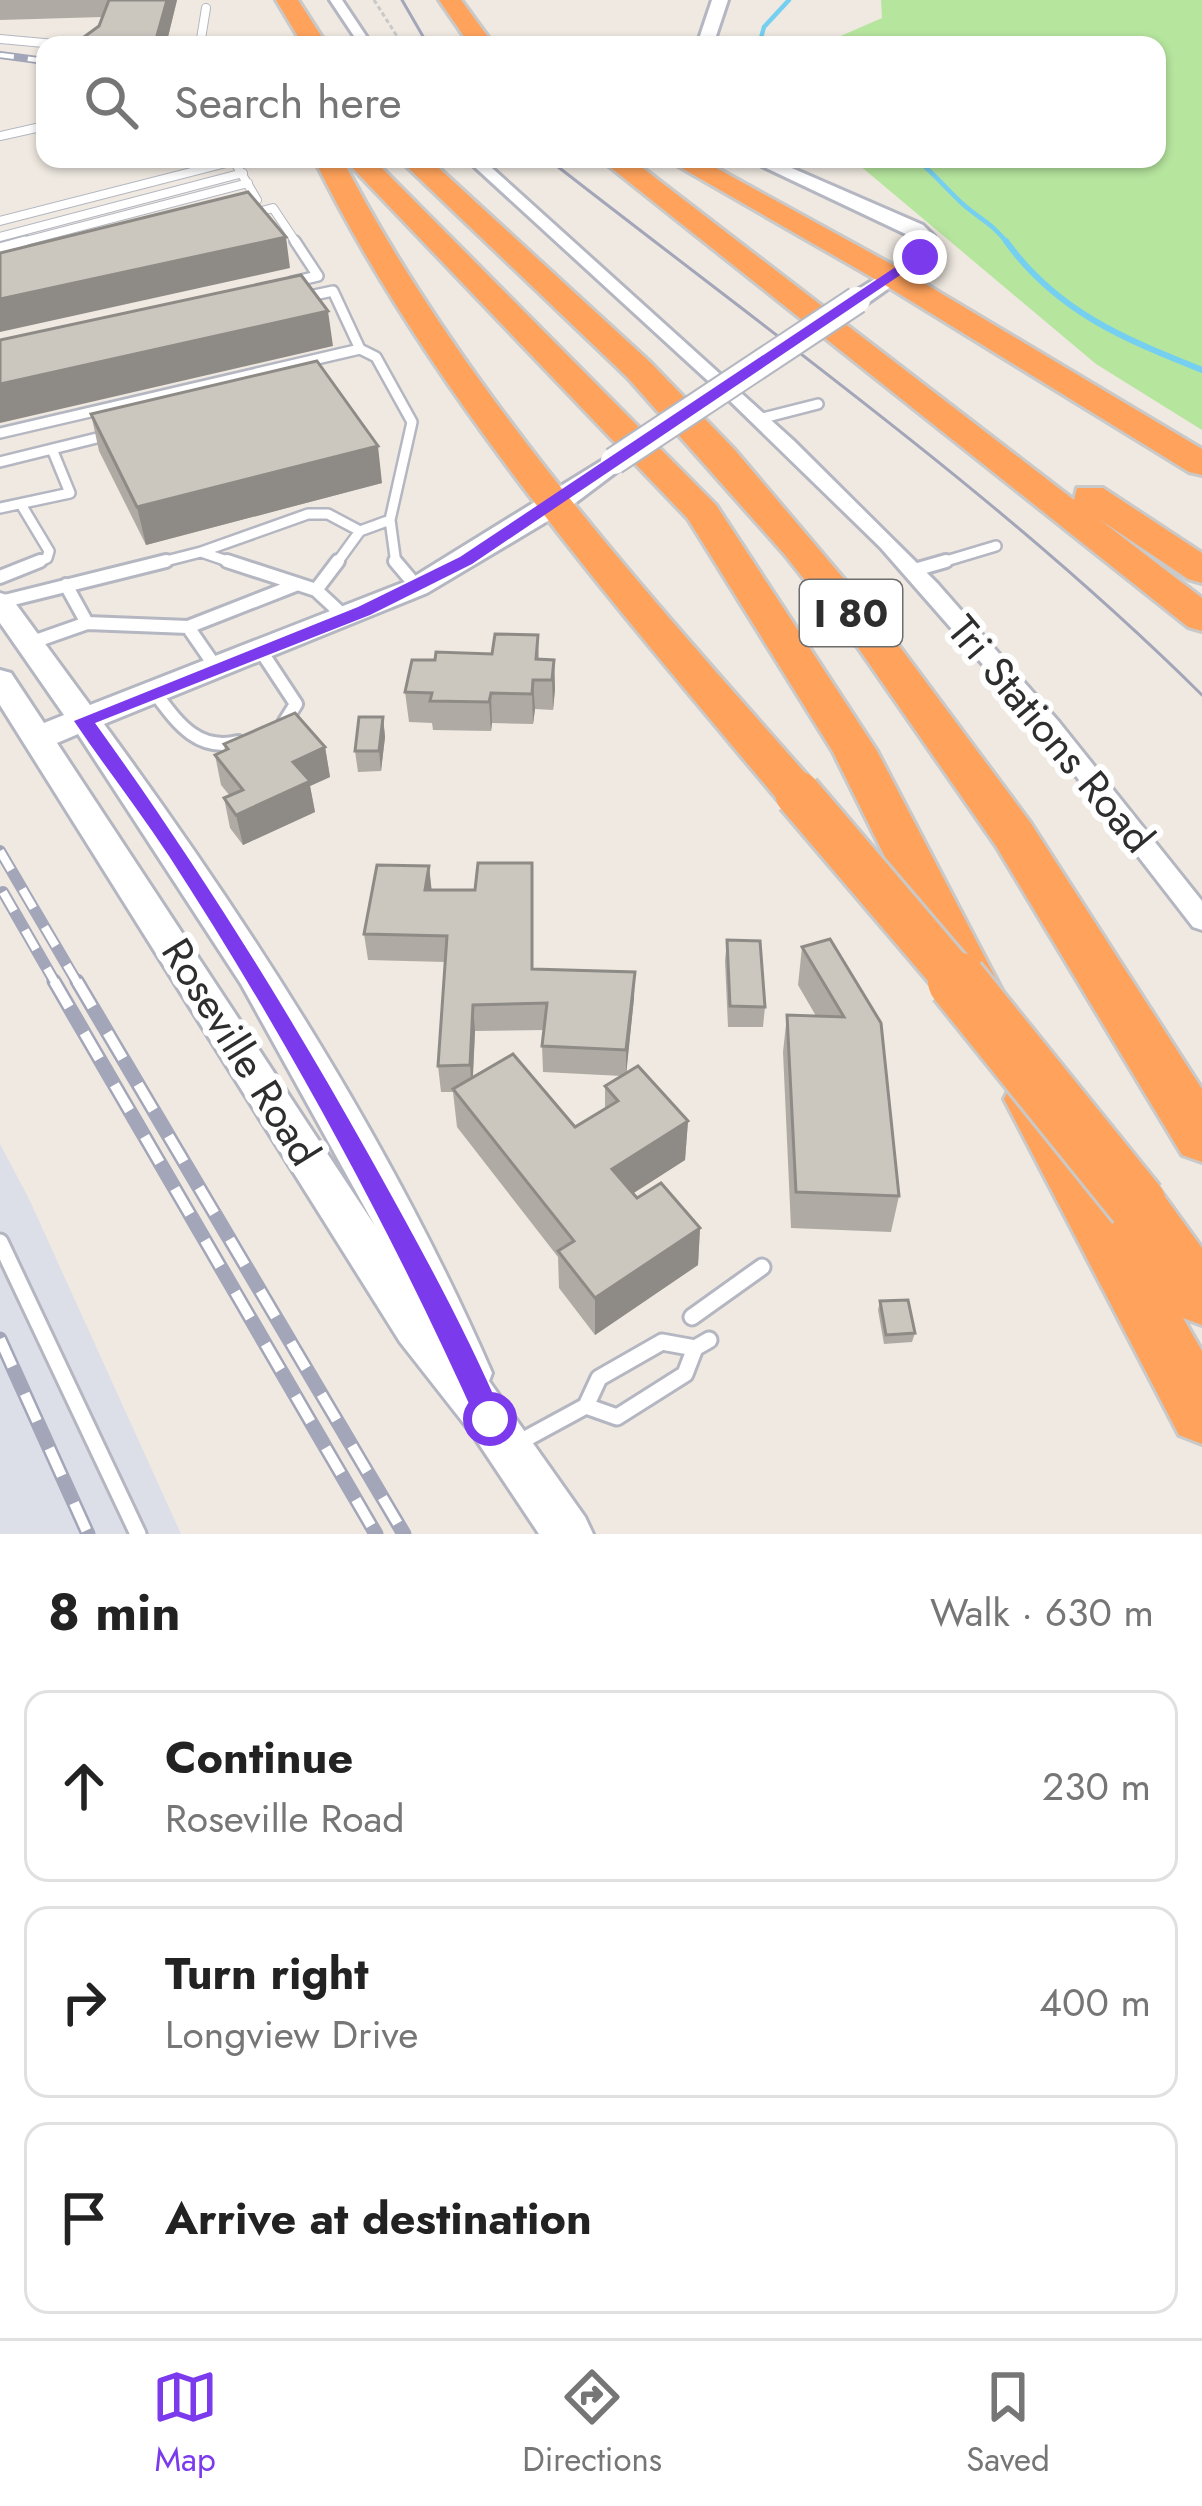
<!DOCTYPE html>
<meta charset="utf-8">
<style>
:root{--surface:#fff;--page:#f2f2f2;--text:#222;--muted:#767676;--line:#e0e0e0;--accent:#7c3aed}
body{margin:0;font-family:Jost,sans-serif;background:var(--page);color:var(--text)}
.stop{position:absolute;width:36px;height:36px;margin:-27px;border:9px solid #7c3aed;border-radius:50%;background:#fff}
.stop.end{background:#7c3aed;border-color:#fff;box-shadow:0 3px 12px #0008}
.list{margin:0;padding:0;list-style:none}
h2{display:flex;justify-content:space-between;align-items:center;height:156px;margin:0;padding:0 48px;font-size:51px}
h2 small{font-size:39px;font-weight:400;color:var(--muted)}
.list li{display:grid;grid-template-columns:78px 1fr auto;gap:36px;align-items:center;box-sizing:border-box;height:192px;margin:0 24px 24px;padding:0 24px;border:3px solid var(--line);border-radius:24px}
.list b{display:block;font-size:45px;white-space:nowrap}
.list p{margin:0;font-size:39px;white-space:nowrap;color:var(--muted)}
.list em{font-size:39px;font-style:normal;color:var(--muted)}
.icon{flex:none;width:66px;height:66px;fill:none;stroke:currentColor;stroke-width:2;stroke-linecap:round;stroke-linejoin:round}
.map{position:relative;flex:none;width:1202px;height:1534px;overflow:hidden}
.search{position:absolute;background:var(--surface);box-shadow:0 3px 9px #0004;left:36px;right:36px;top:36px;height:132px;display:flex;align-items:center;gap:30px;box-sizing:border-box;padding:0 42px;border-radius:24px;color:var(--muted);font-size:45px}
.sheet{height:804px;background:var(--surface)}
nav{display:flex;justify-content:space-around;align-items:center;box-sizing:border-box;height:168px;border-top:3px solid var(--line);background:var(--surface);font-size:33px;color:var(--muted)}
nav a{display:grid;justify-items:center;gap:6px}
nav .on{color:var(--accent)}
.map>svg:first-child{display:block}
.airport{fill:#dcdee8}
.green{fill:#b6e59e}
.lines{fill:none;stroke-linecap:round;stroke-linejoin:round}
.stream-far1{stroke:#75cff0;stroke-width:4.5}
.stream{stroke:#75cff0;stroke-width:6}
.service-far3-casing{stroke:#b4b7c1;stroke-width:10}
.service-far2-casing{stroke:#b4b7c1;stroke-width:14}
.service-far1-casing{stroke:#b4b7c1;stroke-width:18}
.service-casing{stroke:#b4b7c1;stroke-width:21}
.minor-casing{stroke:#b4b7c1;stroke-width:6}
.tertiary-casing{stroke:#b4b7c1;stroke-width:6}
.secondary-casing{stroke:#b4b7c1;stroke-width:6}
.motorway-casing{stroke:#c9c9c9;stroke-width:6}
.path{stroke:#c9c9c9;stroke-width:3;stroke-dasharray:4.5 3;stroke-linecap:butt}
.service-far3{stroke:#fff;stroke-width:8}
.service-far2{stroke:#fff;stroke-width:9}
.service-far1{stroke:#fff;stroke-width:12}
.service{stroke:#fff;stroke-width:15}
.minor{fill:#fff;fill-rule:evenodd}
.tertiary{fill:#fff;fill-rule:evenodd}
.secondary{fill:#fff;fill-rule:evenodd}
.motorway{fill:#ffa35c;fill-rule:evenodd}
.tram{stroke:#a3a6b8;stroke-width:3}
.rail-far2-casing{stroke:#a3a6b8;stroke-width:8}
.rail-far1-casing{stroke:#a3a6b8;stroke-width:12}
.rail-casing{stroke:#a3a6b8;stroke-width:15}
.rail-far2{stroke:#fff;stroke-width:4.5;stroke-dasharray:14;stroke-linecap:butt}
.rail-far1{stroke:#fff;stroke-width:8;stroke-dasharray:22;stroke-linecap:butt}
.rail{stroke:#fff;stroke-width:10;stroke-dasharray:30;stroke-linecap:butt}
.secondary-bridge-casing{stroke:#b4b7c1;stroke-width:30;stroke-linecap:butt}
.motorway-bridge-far1-casing{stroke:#c9c9c9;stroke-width:51;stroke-linecap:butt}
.motorway-bridge-casing{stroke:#c9c9c9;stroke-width:64;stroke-linecap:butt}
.secondary-bridge{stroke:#fff;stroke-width:26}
.motorway-bridge-far1{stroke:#ffa35c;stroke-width:45}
.motorway-bridge{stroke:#ffa35c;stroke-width:58}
.wall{fill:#afaba4;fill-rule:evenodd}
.shaded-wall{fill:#8e8b86}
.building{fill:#cbc7bf;stroke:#8e8b86;stroke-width:3}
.route{fill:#7c3aed}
.labels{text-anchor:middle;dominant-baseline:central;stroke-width:12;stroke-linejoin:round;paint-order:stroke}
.shield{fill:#fff;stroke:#6d6d6d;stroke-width:3}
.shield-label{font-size:39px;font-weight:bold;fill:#2e2e2e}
.street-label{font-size:42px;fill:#2e2e2e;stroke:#fff}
</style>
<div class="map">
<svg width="1202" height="1534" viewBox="0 0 1202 1534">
<rect width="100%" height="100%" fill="#efe9e1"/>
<path class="airport" d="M0 1144 29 1199 181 1534H0Z"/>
<path class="green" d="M881 0H1202V430L1096 364 852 159H1157V45H820L882 18Z"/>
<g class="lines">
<path class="stream-far1" d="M759 45 764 27 789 0
M916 159C935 174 948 191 965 206 983 221 993 224 1008 244"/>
<path class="stream" d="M1006 241C1056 311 1124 339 1202 370"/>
<g class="service-far3-casing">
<path id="service-far3" d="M0 39 66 45
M200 45 206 8
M0 136 45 126
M251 214 273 208 297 244
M0 221 234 161 257 200 239 205
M0 237 243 173
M14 244 248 183"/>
</g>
<g class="service-far2-casing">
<path id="service-far2" d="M0 248 25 241
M292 282 318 276 295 241
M360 349 376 357 412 422 390 520 396 564
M759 419 818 404
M0 433 360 349 333 291 300 298
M0 462 109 435
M22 506 49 551 47 558 33 564
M0 508 70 493 52 449
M201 552 308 514H328L360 531
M154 564 201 552 236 564
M336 564 360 531 390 520
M936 564 996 546"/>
</g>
<g class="service-far1-casing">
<path id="service-far1" d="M227 561 316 590 346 618
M395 561 417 587
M911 571 946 561
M0 577 40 561
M66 585 87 623
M316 590 338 561
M1 602 166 561
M188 627 217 669
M30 643 87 623 188 627 298 584
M261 651 296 704 284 723
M155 693C177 722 197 752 238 742"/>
</g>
<g class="service-casing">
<path id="service" d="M0 1242 138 1534
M692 1317 762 1267
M586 1406 617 1417 685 1374 695 1348
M516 1444 586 1406 599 1378 662 1342 695 1348 709 1340"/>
</g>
<g class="minor-casing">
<path id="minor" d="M330 0H342L372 45H360Z
M466 159H482L793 440 937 583 1059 722 1202 901V930L1193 927 1042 732 880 547 729 400Z"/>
</g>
<g class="tertiary-casing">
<path id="tertiary" d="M712 0H728L713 45H697Z
M747 159H771L923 225 934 236 935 250 898 280H884V272L915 248 914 238Z"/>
</g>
<g class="secondary-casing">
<path id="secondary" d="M891 269 902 276 899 281 865 305H849V295Z
M614 453 623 455 627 461 623 467 566 510 427 593 104 724C252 926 392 1143 492 1373L489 1381 585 1517 593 1534H539L473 1435 400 1342 0 705V670L11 673 44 723 64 715 0 623V593L10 596 90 705 407 581ZM78 734 241 984 375 1226 57 743Z"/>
</g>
<g class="motorway-casing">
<path id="motorway" d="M276 0H298L327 45H303Z
M439 0H461L494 45H470Z
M314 159H342C462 390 643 589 814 783L821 794 814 805 798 810 782 805C615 605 430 394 314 159Z
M344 159H373L716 505 877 751 1003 992 995 1006 977 1012 959 1006 833 752 688 519Z
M399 159H429L651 363 734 449 888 631 1030 822 1202 1089V1162L1182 1155 996 846 859 649 785 555 627 377Z
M600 159H631L1074 500 1077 488H1103L1202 553V583L1188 579 1099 519 1202 598V631L1188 627Z
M666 159H700L902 270 1202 449V475L1189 472 880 282Z
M1031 1076 1050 1083 1113 1194 1117 1186 1137 1179 1157 1186 1202 1248V1325L1183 1318 1202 1351V1444L1179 1435 1004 1099 1012 1083Z"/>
</g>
<path class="path" d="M374 0 402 44 392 45"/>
<use href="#service-far3" class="service-far3"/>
<use href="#service-far2" class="service-far2"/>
<use href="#service-far1" class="service-far1"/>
<use href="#service" class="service"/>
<use href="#minor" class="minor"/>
<use href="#tertiary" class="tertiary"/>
<use href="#secondary" class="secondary"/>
<use href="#motorway" class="motorway"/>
<path class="tram" d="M402 0 428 45
M548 159C769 332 1002 497 1202 695"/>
<g class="rail-far2-casing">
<path id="rail-far2" d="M0 55 45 61"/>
</g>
<g class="rail-far1-casing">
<path id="rail-far1" d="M0 851 78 984
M3 892 56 984"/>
</g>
<g class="rail-casing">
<path id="rail" d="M54 981 376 1534
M77 981 404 1534
M0 1339 88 1534"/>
</g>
<use href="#rail-far2" class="rail-far2"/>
<use href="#rail-far1" class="rail-far1"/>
<use href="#rail" class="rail"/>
<g class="secondary-bridge-casing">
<path id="secondary-bridge" d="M614 461 857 300"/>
</g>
<g class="motorway-bridge-far1-casing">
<path id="motorway-bridge-far1" d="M798 794 960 984"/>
</g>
<g class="motorway-bridge-casing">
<path id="motorway-bridge" d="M957 981 1137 1204"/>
</g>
<use href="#secondary-bridge" class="secondary-bridge"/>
<use href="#motorway-bridge-far1" class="motorway-bridge-far1"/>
<use href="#motorway-bridge" class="motorway-bridge"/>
</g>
<path class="wall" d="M0 0H177L166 45H73L99 26 103 17 0 20Z
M91 414 382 483 146 545 99 451Z
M538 635 539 659 554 660 555 689 553 710 535 709 533 724 492 723 491 731 433 730 432 723 409 722 405 692 435 660 492 654Z
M383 717 385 737 381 771 358 772 355 751Z
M224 744 325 747 330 777 310 786 315 812 243 845 230 828 224 798 230 796 221 785 215 755 225 750Z
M429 866 431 890H533V969L634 998 626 1073 688 1121 685 1160 633 1193 637 1198 700 1228 698 1265 595 1335 559 1288 558 1257 457 1127 453 1092H441L438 1066 445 962 368 960 364 934ZM544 1030 542 1046 543 1072 622 1076 605 1086V1108L575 1127 473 1077 475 1031Z
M830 939 899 1196 891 1232 791 1228 783 1052 787 1015 816 1016 798 985 802 947Z
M727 940 765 1007 763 1027H728L725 961Z
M880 1301 915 1333 912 1342 884 1344 878 1310Z"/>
<path class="shaded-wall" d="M167 0H177L166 45H152Z
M286 237 290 268 0 332V299Z
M328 311 333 346 0 423V384Z
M378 446 382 483 146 545 137 507Z
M554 660 555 689 553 710 552 680Z
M533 680 535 709 533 724 532 694Z
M491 693 492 723 491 731 489 702Z
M383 717 385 737 381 771 379 751Z
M325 747 330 777 310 786 315 812 243 845 236 815 293 762Z
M429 866 432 893 425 890Z
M635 972 634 998 626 1076V1050Z
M473 1005 475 1031 472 1092 470 1065Z
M688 1121 685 1160 612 1207V1169Z
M700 1228 698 1265 595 1335V1298Z"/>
<path class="building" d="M109 0H167L155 43 152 45H73L99 26Z
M248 192 286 237 0 299V253Z
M301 275 328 311 0 384V340Z
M317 361 378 446 137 507 91 414Z
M495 634 538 635 536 659 554 660 552 680H533L532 694 491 693 489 702 430 701 432 693 405 692 412 660H435L436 652 492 654Z
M295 713 325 747 293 762 310 781 236 815 224 798 243 790 215 755 228 749 224 744Z
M359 717H383L379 751H355Z
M478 863H532V969L635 972 626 1050 542 1046 547 1003 473 1005 470 1065 438 1066 447 936 364 934 377 865 429 866 425 890H475Z
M830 939 881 1023 899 1196 796 1192 787 1015 844 1017 802 947Z
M727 940 760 941 765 1007 730 1006Z
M513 1054 575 1127 618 1101 605 1086 638 1066 688 1121 612 1169 637 1198 661 1183 700 1228 595 1298 558 1251 574 1241 453 1089Z
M908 1300 915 1333 886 1335 880 1301Z"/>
<path class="route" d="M915 254 927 257 472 564 370 615 95 723C196 863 286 1007 370 1157 418 1243 465 1328 504 1419L500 1428 490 1432 480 1428C392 1231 287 1038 169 856 139 810 105 767 74 721L358 607 460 557Z"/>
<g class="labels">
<rect class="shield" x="800" y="580" width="102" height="66" rx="9"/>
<g class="shield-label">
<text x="851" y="613">I 80</text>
</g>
<g class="street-label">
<text transform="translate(1051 734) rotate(50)">Tri Stations Road</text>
<text transform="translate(241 1052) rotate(58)">Roseville Road</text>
</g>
</g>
</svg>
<div class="stop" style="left:490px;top:1419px"></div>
<div class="stop end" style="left:920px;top:257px"></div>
<div class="search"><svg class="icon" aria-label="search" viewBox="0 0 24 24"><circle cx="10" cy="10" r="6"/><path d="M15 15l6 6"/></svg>Search here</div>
</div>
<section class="sheet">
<h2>8 min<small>Walk · 630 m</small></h2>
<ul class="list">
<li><svg class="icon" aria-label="ahead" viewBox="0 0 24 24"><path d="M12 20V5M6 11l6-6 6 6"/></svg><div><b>Continue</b><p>Roseville Road</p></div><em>230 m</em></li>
<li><svg class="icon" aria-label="right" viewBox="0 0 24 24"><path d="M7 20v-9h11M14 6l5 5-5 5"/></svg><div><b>Turn right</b><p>Longview Drive</p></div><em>400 m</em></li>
<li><svg class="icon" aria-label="arrive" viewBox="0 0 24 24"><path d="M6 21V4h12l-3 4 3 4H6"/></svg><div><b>Arrive at destination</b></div></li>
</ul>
</section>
<nav>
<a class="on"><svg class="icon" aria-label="map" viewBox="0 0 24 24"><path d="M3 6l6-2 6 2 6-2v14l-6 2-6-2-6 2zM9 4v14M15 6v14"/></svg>Map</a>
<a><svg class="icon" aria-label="directions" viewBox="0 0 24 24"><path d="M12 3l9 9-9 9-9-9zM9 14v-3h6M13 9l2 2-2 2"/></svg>Directions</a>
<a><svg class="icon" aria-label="saved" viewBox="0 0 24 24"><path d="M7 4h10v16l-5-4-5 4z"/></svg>Saved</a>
</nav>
